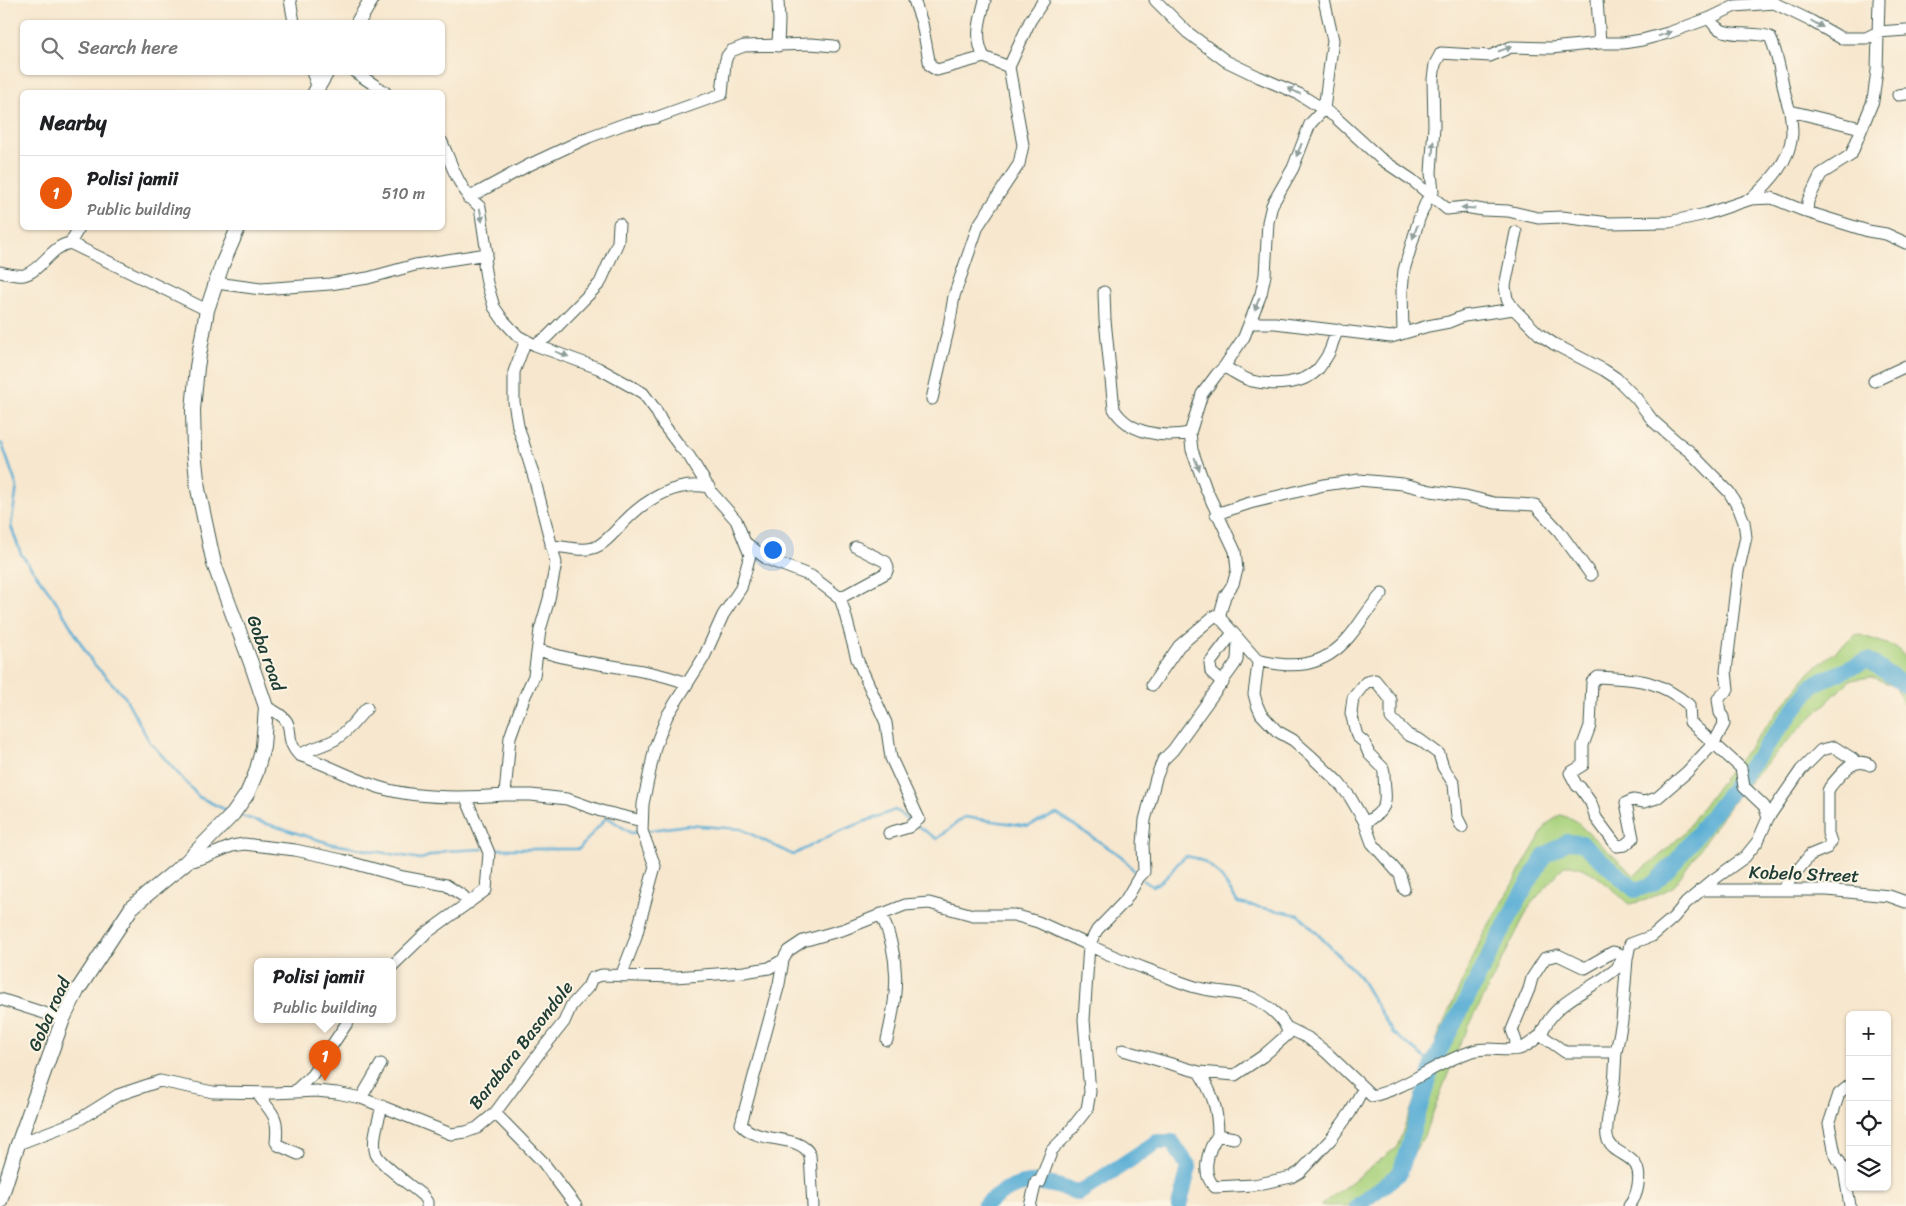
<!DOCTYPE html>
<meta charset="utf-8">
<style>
:root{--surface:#fff;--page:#f6f6f6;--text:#202124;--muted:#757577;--line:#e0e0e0;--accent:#ea580c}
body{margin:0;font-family:Sriracha,sans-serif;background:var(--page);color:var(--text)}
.controls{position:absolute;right:15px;bottom:15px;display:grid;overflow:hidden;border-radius:8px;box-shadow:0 1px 4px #0004}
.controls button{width:45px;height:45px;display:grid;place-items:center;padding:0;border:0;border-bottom:1px solid var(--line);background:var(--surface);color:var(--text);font:25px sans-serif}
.you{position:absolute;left:772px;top:549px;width:18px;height:18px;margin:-12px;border:4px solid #fff;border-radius:50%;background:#1a73e8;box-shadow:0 0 0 8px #1a73e833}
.badge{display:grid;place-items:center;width:32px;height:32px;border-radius:50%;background:var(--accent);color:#fff;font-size:16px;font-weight:700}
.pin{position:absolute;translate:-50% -41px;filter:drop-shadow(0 1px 2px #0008)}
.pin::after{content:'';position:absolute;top:26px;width:18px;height:15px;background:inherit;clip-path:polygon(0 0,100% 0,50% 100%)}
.popup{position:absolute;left:254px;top:958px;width:142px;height:65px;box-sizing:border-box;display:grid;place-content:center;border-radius:8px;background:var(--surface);filter:drop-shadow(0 1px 4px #0005);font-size:16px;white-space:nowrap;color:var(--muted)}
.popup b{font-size:19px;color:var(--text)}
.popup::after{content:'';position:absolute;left:50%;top:100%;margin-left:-10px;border:10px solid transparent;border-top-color:var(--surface)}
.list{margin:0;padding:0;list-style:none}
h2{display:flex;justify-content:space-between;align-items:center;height:65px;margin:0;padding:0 20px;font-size:21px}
h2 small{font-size:16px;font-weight:400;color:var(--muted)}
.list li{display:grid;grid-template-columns:32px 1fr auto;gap:15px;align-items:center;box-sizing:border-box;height:75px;padding:0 20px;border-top:1px solid var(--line)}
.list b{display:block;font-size:19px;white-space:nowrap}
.list p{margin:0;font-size:16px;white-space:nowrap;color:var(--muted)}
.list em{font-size:16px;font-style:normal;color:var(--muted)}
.icon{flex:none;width:28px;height:28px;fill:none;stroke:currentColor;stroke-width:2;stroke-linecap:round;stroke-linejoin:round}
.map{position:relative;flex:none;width:1906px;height:1206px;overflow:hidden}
.search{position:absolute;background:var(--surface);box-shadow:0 1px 4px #0004;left:20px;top:20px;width:425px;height:55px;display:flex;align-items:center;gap:12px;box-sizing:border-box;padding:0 18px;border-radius:8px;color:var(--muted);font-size:19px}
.panel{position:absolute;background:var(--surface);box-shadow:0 1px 4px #0004;left:20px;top:90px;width:425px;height:140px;border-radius:8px}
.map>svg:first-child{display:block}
.green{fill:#a9d27d;stroke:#648858}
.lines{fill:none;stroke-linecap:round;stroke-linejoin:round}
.stream{stroke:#59add5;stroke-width:2.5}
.river{stroke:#59add5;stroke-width:16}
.minor-casing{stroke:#3f564b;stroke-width:13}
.major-casing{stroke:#3f564b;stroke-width:16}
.minor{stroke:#fff;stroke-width:11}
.major{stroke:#fff;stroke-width:14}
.oneway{fill:#8f9e9a}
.labels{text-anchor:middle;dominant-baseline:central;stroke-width:4;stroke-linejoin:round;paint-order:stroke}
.street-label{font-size:18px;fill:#1f3d34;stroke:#fcf5e5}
</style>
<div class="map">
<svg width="1906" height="1206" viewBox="0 0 1906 1206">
<rect width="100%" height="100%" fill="#fcf5e5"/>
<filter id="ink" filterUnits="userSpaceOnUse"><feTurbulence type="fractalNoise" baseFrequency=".02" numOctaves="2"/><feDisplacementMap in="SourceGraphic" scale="10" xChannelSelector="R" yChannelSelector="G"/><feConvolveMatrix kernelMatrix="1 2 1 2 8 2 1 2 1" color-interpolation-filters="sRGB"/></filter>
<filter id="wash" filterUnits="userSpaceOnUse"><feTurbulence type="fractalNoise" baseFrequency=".0096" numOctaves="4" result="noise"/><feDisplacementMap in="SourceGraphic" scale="20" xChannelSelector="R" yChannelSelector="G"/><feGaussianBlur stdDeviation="1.12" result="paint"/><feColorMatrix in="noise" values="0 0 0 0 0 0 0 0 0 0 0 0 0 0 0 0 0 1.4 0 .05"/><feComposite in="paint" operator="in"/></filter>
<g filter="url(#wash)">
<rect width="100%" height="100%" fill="#f7e7ce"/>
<path class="green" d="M1857 634 1896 647 1906 658V710L1896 687 1872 677 1850 680 1791 737 1738 794 1673 887 1646 900 1629 904C1611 889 1590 864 1565 865L1530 905 1458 1048 1424 1136 1394 1185 1366 1206H1320L1397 1147 1440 1031 1483 935 1547 824 1560 815 1573 819 1634 875 1654 861 1683 834 1718 786 1810 672Z"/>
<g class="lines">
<path class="stream" d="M0 443 2 444 17 487 11 526 21 554 54 598 92 662 125 697 149 741 199 797 228 811
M238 815 332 844 421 859 445 851 483 849
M916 825 937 839 964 817 1028 826 1057 814 1121 856 1137 874
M644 831 687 825 741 829 793 855 835 833 895 810 912 822
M491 849H579L607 817 631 833 639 832
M1143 880 1152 886C1170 880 1171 867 1186 856 1214 860 1224 881 1238 903L1299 915 1359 976 1393 1033 1433 1064"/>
<path class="river" d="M984 1206C1019 1176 1038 1179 1079 1193L1157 1142H1172L1189 1167 1179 1206
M1357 1206 1400 1173 1433 1064 1518 901 1545 855 1567 842 1582 843 1635 890 1653 884 1677 860 1814 684 1868 660 1906 686"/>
</g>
</g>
<g filter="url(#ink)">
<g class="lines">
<g class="minor-casing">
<path id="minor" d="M290 0 294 22
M914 0 922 23 930 66 937 70 984 57
M985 0C980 21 974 37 984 57L1009 67
M1155 0 1187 32 1226 61 1259 77 1299 94 1334 116 1381 159 1412 180 1447 209 1465 207 1483 210 1508 211 1538 218 1562 217 1609 223 1669 222 1706 214 1751 199 1772 198 1807 212 1868 231 1886 234 1906 243
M1324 0 1333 40 1324 109 1310 124 1293 168 1272 205 1268 222 1265 275 1261 294 1244 337 1224 367 1217 374 1202 394 1190 433 1192 450 1206 489 1235 551 1237 570 1233 584 1225 596 1220 614 1221 619 1257 660 1258 664 1254 694 1257 705 1261 714 1277 731 1293 740 1311 756 1338 782 1350 797 1364 821 1372 843 1400 875 1404 889
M1597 0 1600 43
M1710 18C1718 41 1753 30 1770 37 1781 60 1781 87 1790 111L1861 128
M778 46 779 21 778 0
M312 72 318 88
M355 72 385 92
M1898 95 1906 94
M442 142C452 166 459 190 480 207L487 254 484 265 487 283 494 307 503 320 518 336 535 345 598 368 643 393 655 409 663 424 681 448 689 456 712 493 736 520 750 555 741 588 723 615 704 657 667 716 655 747 643 804 642 831 655 866 635 940 621 976
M468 198 527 166 589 137 627 123 655 118 722 94 725 63 727 56 731 51 744 46 811 44 834 46
M1751 199C1770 182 1790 161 1792 134 1792 127 1791 118 1790 111
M1807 212 1808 201 1821 174 1851 155 1873 101 1877 70 1879 0
M1516 232 1505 286 1507 299 1514 309 1539 334 1554 344 1604 370 1616 378 1636 398 1653 421 1677 442 1689 451 1729 492 1739 509 1744 522 1746 537 1738 572 1726 671 1728 689 1718 699 1720 713 1723 717 1724 724 1714 743 1687 772 1657 798 1644 802 1633 800 1626 803 1633 838 1625 845 1617 846 1596 818 1591 803 1580 787 1577 786 1570 773 1583 765V745L1590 726 1592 682 1598 677C1637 679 1658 679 1689 705L1690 722 1741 768 1744 787 1764 806 1768 818 1758 841 1745 857 1713 880 1686 903 1673 918 1652 936 1630 944 1627 959 1622 1021 1616 1052
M70 243 79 228
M0 272C8 274 16 276 24 275 41 271 51 246 70 243L207 310
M216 283 261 289 330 284 368 278 415 265 487 254
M1104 292 1105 320 1114 409C1129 434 1163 438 1190 433
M1250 323H1275L1391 337 1428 326 1449 322 1464 316 1514 309
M1403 333 1402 290 1404 270 1419 219 1427 200 1433 192 1431 173 1434 126 1433 79 1435 64 1441 53 1490 56 1511 47 1551 48 1600 43H1623L1642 40 1668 33 1710 18 1735 6 1774 3 1811 21 1841 38H1866L1878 32 1906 30
M535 345 547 337 600 283 618 242 619 224
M1224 367C1233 371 1243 379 1252 381 1272 386 1305 385 1319 368 1323 362 1329 355 1331 348 1333 341 1334 336 1339 330
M1874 381 1906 366
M932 399 949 326 954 296 978 226 1019 164 1023 145 1009 67 1030 21 1044 0
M1216 514 1250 503 1324 485 1359 480 1403 484 1431 491 1466 496 1494 503 1535 505 1559 531 1591 575
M746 543 767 559 811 576 840 598 844 610 857 659 886 723 891 758 919 819 909 827 889 833
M551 546C565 546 579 552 593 548 604 545 615 531 623 523 645 500 675 481 709 487
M840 598 886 573 888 568 886 562 856 547
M539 650C587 667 639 665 686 683
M1257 660C1293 669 1323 668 1349 637 1361 623 1369 607 1382 594
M1223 683 1211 672 1210 663 1232 634
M1152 685 1179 646 1213 617 1220 614
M266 707C304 724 279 733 299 755 326 764 351 778 378 787 415 799 466 798 505 795L510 737 524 698 534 676 540 630 549 599 556 563 534 477 518 426 514 402V372L526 340
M299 755C311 748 324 746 336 739 349 731 356 719 367 708
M505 795H531L567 799 601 811 642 821
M1768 818 1801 770 1821 750 1834 747 1853 759 1854 763
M1365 823C1393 806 1384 800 1384 772L1383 768 1369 754 1364 742 1357 736 1351 713 1353 698 1366 682 1375 680 1391 700V718L1408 735 1420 740 1439 754 1443 767 1454 784 1457 817 1462 827
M185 863 205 857 232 846 244 844 295 850 342 860 403 877 446 885 463 896 469 903
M1700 890H1827L1889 896 1906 902
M1782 890 1810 855 1827 848 1831 842 1828 833V791L1830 787C1840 775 1854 755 1870 765
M881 914C901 958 898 994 887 1040
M783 960 779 984 741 1124C757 1145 800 1133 810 1155L813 1206
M392 966 425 934 486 890 489 853 466 798
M0 999 63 1019
M1288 1028 1308 1038 1327 1053 1372 1096C1408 1088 1438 1061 1473 1051 1488 1046 1504 1052 1519 1049 1526 1048 1535 1039 1541 1035L1565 1052H1616C1615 1065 1615 1078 1613 1091 1611 1105 1605 1123 1607 1137 1612 1159 1644 1151 1638 1185 1637 1192 1634 1200 1629 1206
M1515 1049 1516 1041 1512 1030 1529 989 1532 978 1545 958 1558 955 1585 968 1613 952 1620 954 1622 960 1617 968C1591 991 1554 999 1541 1035
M1123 1050 1199 1072 1235 1075 1263 1056 1288 1034C1287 1020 1267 1005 1255 999 1239 991 1217 993 1199 988 1186 985 1173 979 1160 974 1136 965 1112 957 1089 945L1097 930 1125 901 1139 877 1144 872 1143 844 1145 820 1156 778 1163 760 1173 750 1235 664 1237 660 1238 640
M1199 1072C1213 1094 1218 1109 1218 1135L1234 1138
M1850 1085 1839 1094 1829 1124 1835 1154 1844 1170 1850 1206
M294 1092 312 1075 349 1020
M257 1093C272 1114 279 1115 276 1142L278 1145 298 1154
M361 1098 381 1064
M382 1106C379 1120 371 1140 376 1154 380 1164 414 1188 423 1196L427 1202V1206
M495 1113 542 1161 576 1206
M1218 1135C1208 1149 1200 1174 1215 1187L1254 1185 1291 1177 1300 1172 1331 1139 1350 1113 1363 1089
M18 1144 75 1122 118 1095 160 1081 213 1092 274 1093 316 1091 337 1093 361 1098 451 1134 466 1132 477 1128 495 1113 540 1052 564 1022 571 1006 588 987 592 978 602 975 675 977 744 972 769 968 783 960 788 951 803 941 845 929 905 905 929 903 973 915H1014L1038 922 1089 945 1084 1020 1090 1092 1087 1109 1066 1136 1052 1150 1040 1182H1036L1030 1206"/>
</g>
<g class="major-casing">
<path id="major" d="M358 22 371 0
M315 92 327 72
M0 1201 18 1144 63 1019 77 991 132 907 185 863 233 814 247 794 256 773 263 747 266 707 251 663 214 564 198 489 194 451 193 410 197 367 207 310 222 265 238 228"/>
</g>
<use href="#minor" class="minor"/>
<use href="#major" class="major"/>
</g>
<defs><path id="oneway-solid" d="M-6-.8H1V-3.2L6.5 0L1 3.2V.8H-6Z" transform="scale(1.25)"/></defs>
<g class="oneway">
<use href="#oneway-solid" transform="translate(1817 24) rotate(30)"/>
<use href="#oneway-solid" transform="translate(1665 34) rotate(-18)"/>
<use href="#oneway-solid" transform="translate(1505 49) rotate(-19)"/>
<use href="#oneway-solid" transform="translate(1294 91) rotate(-154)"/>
<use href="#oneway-solid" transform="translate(1433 148) rotate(-87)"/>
<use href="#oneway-solid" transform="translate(1299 150) rotate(112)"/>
<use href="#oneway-solid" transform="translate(1468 208) rotate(-177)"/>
<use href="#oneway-solid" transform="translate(481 215) rotate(80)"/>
<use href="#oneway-solid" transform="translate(1415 232) rotate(110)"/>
<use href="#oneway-solid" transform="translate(1257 304) rotate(111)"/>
<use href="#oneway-solid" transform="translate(562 354) rotate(21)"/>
<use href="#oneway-solid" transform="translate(1197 464) rotate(69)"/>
</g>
</g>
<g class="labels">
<g class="street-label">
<text transform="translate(266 653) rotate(70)">Goba road</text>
<text transform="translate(1804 874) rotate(2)">Kobelo Street</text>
<text transform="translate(49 1014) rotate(-66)">Goba road</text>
<text transform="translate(521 1045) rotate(-52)">Barabara Basondole</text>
</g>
</g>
</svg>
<div class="controls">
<button>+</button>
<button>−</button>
<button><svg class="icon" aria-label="locate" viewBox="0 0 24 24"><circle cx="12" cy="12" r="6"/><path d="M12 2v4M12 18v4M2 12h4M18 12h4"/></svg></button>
<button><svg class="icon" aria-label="layers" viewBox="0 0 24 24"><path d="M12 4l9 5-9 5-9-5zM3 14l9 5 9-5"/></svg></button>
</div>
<div class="you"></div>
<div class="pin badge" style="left:325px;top:1081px">1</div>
<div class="popup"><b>Polisi jamii</b>Public building</div>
<div class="search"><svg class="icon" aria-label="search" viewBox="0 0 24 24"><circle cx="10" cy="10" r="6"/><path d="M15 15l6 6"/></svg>Search here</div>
<section class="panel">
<h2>Nearby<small></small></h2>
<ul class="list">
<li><span class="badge">1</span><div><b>Polisi jamii</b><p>Public building</p></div><em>510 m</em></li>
</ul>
</section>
</div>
